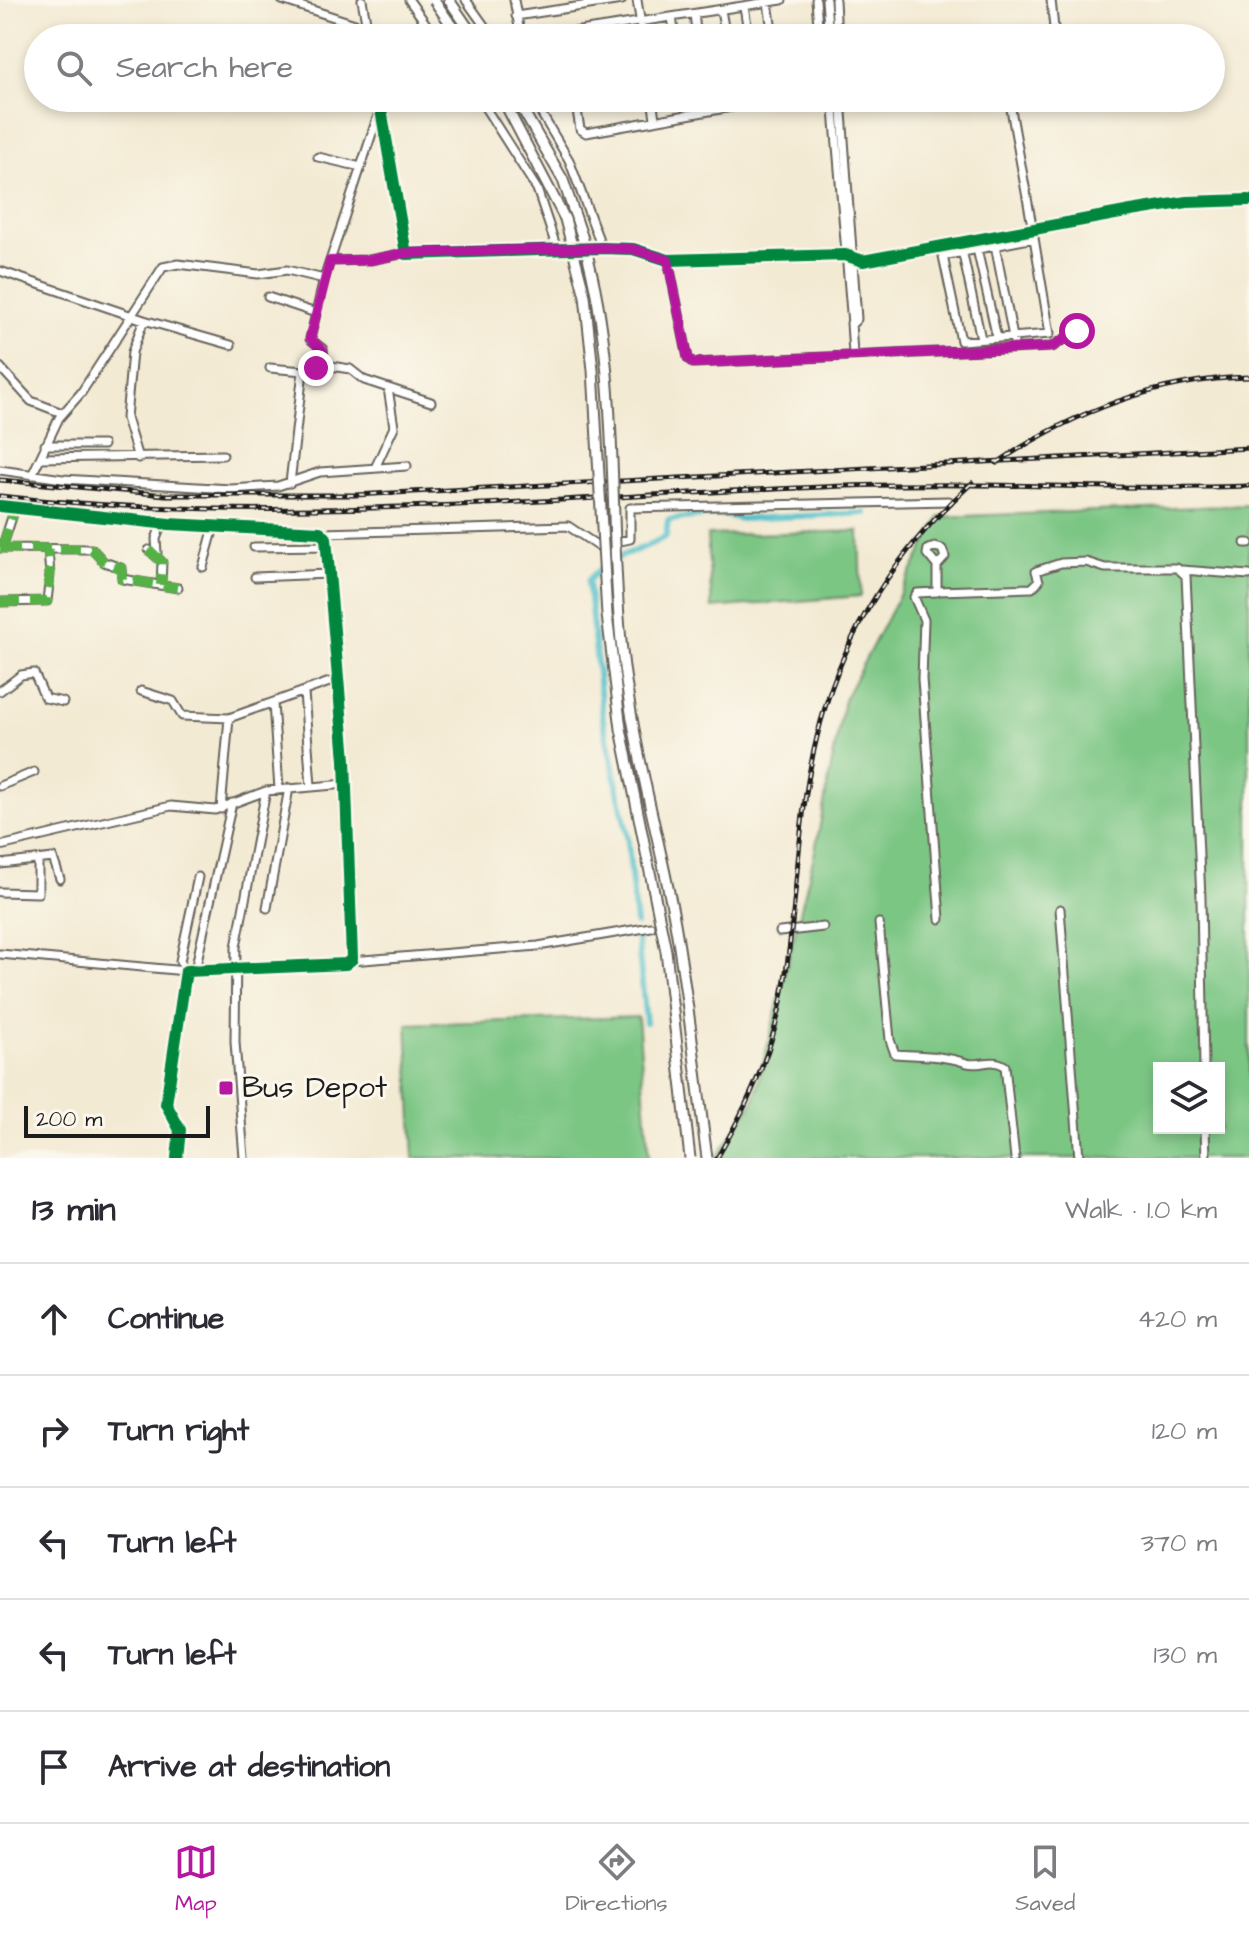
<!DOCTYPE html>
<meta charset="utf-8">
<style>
:root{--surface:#fff;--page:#f7f7f7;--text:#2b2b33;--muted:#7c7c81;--line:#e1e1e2;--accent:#b5179e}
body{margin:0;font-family:"Architects Daughter",sans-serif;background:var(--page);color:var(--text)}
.controls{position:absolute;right:24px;bottom:24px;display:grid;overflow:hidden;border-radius:0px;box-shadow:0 4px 12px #0003}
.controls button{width:72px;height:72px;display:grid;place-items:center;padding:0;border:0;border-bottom:2px solid var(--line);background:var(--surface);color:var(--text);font:40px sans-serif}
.scale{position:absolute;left:24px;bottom:20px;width:186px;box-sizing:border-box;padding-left:8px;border:4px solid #1c1c1c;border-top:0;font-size:22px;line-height:28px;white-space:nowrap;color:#1c1c1c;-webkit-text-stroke:6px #fbf7ec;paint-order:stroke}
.stop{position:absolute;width:24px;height:24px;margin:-18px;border:6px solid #b5179e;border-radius:50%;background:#fff}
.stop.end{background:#b5179e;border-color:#fff;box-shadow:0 2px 8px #0008}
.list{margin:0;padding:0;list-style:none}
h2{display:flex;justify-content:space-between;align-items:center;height:104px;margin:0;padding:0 32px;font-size:34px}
h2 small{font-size:26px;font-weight:400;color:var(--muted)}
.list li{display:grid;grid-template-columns:52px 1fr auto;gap:24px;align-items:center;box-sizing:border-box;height:112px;padding:0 32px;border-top:2px solid var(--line)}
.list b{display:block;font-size:30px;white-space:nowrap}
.list em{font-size:26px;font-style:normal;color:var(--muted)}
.icon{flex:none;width:44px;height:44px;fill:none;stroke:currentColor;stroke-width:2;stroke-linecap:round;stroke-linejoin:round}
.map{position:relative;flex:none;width:1249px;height:1158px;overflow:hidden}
.search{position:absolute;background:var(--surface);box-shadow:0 4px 12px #0003;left:24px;right:24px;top:24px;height:88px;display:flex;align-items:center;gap:20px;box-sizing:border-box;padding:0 28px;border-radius:44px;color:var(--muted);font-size:30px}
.sheet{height:664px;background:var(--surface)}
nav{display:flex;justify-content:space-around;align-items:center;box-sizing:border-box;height:112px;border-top:2px solid var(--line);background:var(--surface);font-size:22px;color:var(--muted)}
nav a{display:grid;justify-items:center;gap:4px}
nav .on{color:var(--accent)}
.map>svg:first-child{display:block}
.green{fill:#7cc684;stroke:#4c7150;stroke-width:2;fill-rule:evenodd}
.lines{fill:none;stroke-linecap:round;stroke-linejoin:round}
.canal{stroke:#52c0ca;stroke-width:6}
.minor-casing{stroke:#67645c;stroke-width:11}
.major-casing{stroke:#67645c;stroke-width:13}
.minor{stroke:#fff;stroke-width:7}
.major{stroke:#fff;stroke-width:9}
.rail-casing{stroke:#1c1c1c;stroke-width:5}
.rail{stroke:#fbf7ec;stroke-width:2;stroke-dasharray:6;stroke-linecap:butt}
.major-bridge-casing{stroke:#67645c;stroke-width:13;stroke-linecap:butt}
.major-bridge{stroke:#fff;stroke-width:9}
.quiet{stroke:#55b145;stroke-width:10;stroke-dasharray:20 10;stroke-linecap:butt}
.cycleway-casing{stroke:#fbf7ec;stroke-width:17}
.cycleway{stroke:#00873e;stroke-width:12}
.route{stroke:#b5179e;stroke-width:10}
.poi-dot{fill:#b5179e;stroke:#fbf7ec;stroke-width:3}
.labels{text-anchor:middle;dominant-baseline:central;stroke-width:6;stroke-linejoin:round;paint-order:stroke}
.poi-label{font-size:30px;fill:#1c1c1c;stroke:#fbf7ec;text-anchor:start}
</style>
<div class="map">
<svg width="1249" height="1158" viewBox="0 0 1249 1158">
<rect width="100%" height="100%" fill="#fbf7ec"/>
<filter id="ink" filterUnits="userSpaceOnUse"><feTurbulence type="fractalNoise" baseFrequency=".0125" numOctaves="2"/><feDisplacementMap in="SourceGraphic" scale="16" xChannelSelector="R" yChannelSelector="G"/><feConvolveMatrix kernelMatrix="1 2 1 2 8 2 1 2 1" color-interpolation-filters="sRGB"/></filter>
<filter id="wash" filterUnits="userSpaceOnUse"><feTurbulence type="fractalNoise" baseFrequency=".006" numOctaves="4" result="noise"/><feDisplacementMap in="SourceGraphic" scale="32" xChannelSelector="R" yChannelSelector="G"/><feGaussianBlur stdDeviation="1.8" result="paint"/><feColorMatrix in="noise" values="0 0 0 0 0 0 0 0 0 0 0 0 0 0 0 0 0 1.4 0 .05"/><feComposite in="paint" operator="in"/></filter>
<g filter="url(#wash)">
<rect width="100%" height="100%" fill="#f3ead3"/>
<path class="green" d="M1249 505V1158H716L754 1101 815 851 844 700 940 517ZM1159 1068H1219V1128H1159Z
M859 531 861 596 712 608 707 535Z
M638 1017 649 1158H414L407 1024Z"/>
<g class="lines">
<path class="canal" d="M636 924 627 833 603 719 588 581C611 553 638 554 666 536L668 520 720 514 741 519 865 513
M637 935 646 1022"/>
</g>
</g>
<g filter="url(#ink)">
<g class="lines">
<g class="minor-casing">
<path id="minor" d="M282 0 367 28
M362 0 369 38
M409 0 436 38
M466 0 493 38
M514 0 521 38
M637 0 643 38
M816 0 819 38
M826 0 829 38
M835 0 837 38
M768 2 773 38
M744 6 749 38
M721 10 726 38
M694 14 697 38
M516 16 622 0
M672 17 675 38
M534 38 782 0
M1043 38 1054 28 1051 0
M379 98 406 254 602 248 633 249 668 260 845 255 863 261 1131 211 1187 202 1249 200
M479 98 537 189 557 249
M532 98 569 160 602 248
M575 98 580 129 586 133 782 98
M652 98 655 119
M833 98 852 324 857 319 841 98
M1009 98 1033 231
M577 108 635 98
M380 109 324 279 310 339 323 349 325 365 350 369 364 380 431 402
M318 157 361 167
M1034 238 1050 334 961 341 943 256Z
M994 240 1014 342
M977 249 997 338
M962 250 981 339
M668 260 688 358 693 363 1052 347 1077 331
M330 261 370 260 405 253
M0 271 144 320 231 345
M268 297 316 313
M851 323 853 354
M0 367 31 401 62 413
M270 368 303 371 324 364
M45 445H103
M40 458 223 455
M138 458 126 418 132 352 144 320
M375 468 394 427 388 388
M0 470 63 479 231 489 278 486 320 472 407 466
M32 475 59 418 81 393 163 267 178 264 258 274 287 270 324 279
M290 483 303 371
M0 506 169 524 320 532 326 538 345 760 352 959 346 964 186 971 166 1104 180 1130 177 1158
M323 533 568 526 598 546 630 539V508L949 501
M1245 543H1249
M254 547 327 546
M0 548 92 549 104 562 121 568 122 579 178 588
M2 548 15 508
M149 550 162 562 161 585
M157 553 156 539 162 523
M937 566 945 557 942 549 935 547 928 549 927 554 937 566V592L917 593 914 597 924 620 922 679 940 919
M203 567 214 527
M1182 570 1249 575
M255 577 329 574
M937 591 1032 588 1039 581 1036 571 1061 563 1086 562 1105 568H1177L1186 576 1201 898 1204 1068
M0 602 47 601 50 575 48 550
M0 691 21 675 34 673 45 698 63 702
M141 691 173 701 182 716 229 718 338 679
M304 692 311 786
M273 703 279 789
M0 786 34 772
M221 809 229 718
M0 846 171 806 215 810 266 791 346 784
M0 864 53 858 60 879
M0 892 38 893V861
M267 908 289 788
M1060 909 1079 1158
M879 923 890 1040 895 1054C921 1056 943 1055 967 1063 980 1067 992 1057 1005 1066L1015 1158
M780 932 823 927
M0 954 186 971
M351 961 538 946 651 927
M195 970 232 803
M186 971 180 961 198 877
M1205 1128 1206 1158
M244 1158 235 1042 236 947 266 791"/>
</g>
<g class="major-casing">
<path id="major" d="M449 0 475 38
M516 98 563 180 582 236"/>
</g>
<use href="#minor" class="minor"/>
<use href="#major" class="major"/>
<g class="rail-casing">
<path id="rail" d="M997 463C1072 412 1158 379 1249 377
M0 480 166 495H355L1249 448
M0 496C283 527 564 496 847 486 981 481 1115 491 1249 486
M717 1158C744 1112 769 1060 780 1007 798 918 795 825 817 737 841 636 895 552 972 483"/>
</g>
<use href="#rail" class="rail"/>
<g class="major-bridge-casing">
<path id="major-bridge" d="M434 0 460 38
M502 98 565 219 585 296 593 370 607 615 621 729 666 951 690 1158
M582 236C622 369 607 514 622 651 632 740 656 825 673 912 688 993 696 1076 707 1158"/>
</g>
<use href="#major-bridge" class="major-bridge"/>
<path class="quiet" d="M0 548 92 549 104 562 121 568 122 579 178 588
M2 548 15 508
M149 550 162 562 161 585
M0 602 47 601 50 575 48 550"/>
<g class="cycleway-casing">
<path id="cycleway" d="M379 98 406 254 602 248 633 249 668 260 845 255 863 261 1131 211 1187 202 1249 200
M0 506 169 524 320 532 326 538 345 760 352 959 346 964 186 971 166 1104 180 1130 177 1158"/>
</g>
<use href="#cycleway" class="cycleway"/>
</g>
</g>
<g class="lines" filter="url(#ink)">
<path class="route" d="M316 368 324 364 323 351 310 338 330 261 370 260 405 253 602 248 633 249 668 260 688 358 693 363 1052 347 1077 331"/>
</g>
<rect class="poi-dot" x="218" y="1080" width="16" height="16" rx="4"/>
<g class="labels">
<g class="poi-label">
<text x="242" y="1088">Bus Depot</text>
</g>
</g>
</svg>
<div class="controls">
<button><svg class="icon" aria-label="layers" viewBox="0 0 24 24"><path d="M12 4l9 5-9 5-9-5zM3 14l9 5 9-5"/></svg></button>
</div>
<div class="scale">200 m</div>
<div class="stop" style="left:1077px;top:331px"></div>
<div class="stop end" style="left:316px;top:368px"></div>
<div class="search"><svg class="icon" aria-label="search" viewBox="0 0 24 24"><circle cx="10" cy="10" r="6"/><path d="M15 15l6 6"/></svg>Search here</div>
</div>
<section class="sheet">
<h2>13 min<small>Walk · 1.0 km</small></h2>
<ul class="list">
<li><svg class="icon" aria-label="ahead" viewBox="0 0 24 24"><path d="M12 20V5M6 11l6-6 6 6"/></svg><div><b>Continue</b></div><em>420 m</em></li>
<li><svg class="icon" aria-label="right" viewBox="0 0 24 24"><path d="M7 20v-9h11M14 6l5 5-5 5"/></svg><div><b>Turn right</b></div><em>120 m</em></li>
<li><svg class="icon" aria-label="left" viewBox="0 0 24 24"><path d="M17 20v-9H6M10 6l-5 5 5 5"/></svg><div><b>Turn left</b></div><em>370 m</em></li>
<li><svg class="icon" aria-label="left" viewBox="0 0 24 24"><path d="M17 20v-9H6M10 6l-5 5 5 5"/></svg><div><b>Turn left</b></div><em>130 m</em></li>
<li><svg class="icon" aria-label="arrive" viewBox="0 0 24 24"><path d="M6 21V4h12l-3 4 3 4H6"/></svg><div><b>Arrive at destination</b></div></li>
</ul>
</section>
<nav>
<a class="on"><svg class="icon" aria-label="map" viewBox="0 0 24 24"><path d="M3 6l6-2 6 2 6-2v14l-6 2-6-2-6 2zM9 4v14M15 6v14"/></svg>Map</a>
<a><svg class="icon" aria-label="directions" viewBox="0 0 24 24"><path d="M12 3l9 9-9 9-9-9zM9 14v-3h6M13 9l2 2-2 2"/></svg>Directions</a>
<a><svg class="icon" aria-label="saved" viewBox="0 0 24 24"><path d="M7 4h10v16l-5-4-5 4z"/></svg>Saved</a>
</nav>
